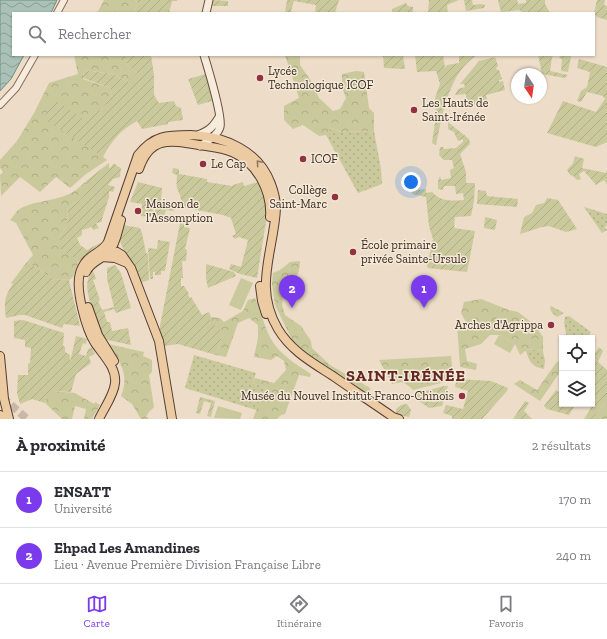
<!DOCTYPE html>
<html lang="fr">
<meta charset="utf-8">
<style>
:root{--surface:#fff;--page:#f7f7f7;--text:#2b2b33;--muted:#7c7c81;--line:#e1e1e2;--accent:#7c3aed}
body{margin:0;font-family:"Zilla Slab",serif;background:var(--page);color:var(--text)}
.controls{position:absolute;right:12px;bottom:12px;display:grid;overflow:hidden;border-radius:0px;box-shadow:0 1px 3px #0004}
.controls button{width:36px;height:36px;display:grid;place-items:center;padding:0;border:0;border-bottom:1px solid var(--line);background:var(--surface);color:var(--text);font:20px sans-serif}
.compass{position:absolute;left:511px;top:68px;width:36px;height:36px;border-radius:50%;background:var(--surface);box-shadow:0 1px 3px #0004;rotate:167deg}
.you{position:absolute;left:411px;top:182px;width:14px;height:14px;margin:-10px;border:3px solid #fff;border-radius:50%;background:#1a73e8;box-shadow:0 0 0 6px #1a73e833}
.badge{display:grid;place-items:center;width:26px;height:26px;border-radius:50%;background:var(--accent);color:#fff;font-size:13px;font-weight:700}
.pin{position:absolute;translate:-50% -33px;filter:drop-shadow(0 1px 2px #0008)}
.pin::after{content:'';position:absolute;top:21px;width:14px;height:12px;background:inherit;clip-path:polygon(0 0,100% 0,50% 100%)}
.list{margin:0;padding:0;list-style:none}
h2{display:flex;justify-content:space-between;align-items:center;height:52px;margin:0;padding:0 16px;font-size:17px}
h2 small{font-size:13px;font-weight:400;color:var(--muted)}
.list li{display:grid;grid-template-columns:26px 1fr auto;gap:12px;align-items:center;box-sizing:border-box;height:56px;padding:0 16px;border-top:1px solid var(--line)}
.list b{display:block;font-size:15px;white-space:nowrap}
.list p{margin:0;font-size:13px;white-space:nowrap;color:var(--muted)}
.list em{font-size:13px;font-style:normal;color:var(--muted)}
.icon{flex:none;width:22px;height:22px;fill:none;stroke:currentColor;stroke-width:2;stroke-linecap:round;stroke-linejoin:round}
.map{position:relative;flex:none;width:607px;height:419px;overflow:hidden}
.search{position:absolute;background:var(--surface);box-shadow:0 1px 3px #0004;left:12px;right:12px;top:12px;height:44px;display:flex;align-items:center;gap:10px;box-sizing:border-box;padding:0 14px;border-radius:0px;color:var(--muted);font-size:15px}
.sheet{height:164px;background:var(--surface)}
nav{display:flex;justify-content:space-around;align-items:center;box-sizing:border-box;height:56px;border-top:1px solid var(--line);background:var(--surface);font-size:11px;color:var(--muted)}
nav a{display:grid;justify-items:center;gap:2px}
nav .on{color:var(--accent)}
.map>svg:first-child{display:block}
.grass{fill:url(#grass-dots)}
.forest{fill:url(#forest-crowns)}
.garden{fill:url(#garden-furrows)}
.pitch{fill:#cac99c}
.water{fill:url(#water-waves);stroke:#708f83}
.lines{fill:none;stroke-linecap:round;stroke-linejoin:round}
.trunk-tunnel{stroke:#c8b8a7;stroke-width:8;stroke-dasharray:8 4;stroke-linecap:butt}
.tertiary-casing{stroke:#876e5e;stroke-width:8}
.secondary-casing{stroke:#695041;stroke-width:9}
.primary-casing{stroke:#563d32;stroke-width:10}
.tertiary{stroke:#f7ebdb;stroke-width:6}
.secondary{stroke:#f7ebdb;stroke-width:7}
.primary{stroke:#eccba3;stroke-width:8}
.oneway{stroke:#927a62}
.poi-dot{fill:#933140;stroke:#f4e8d7;stroke-width:1.5}
.labels{text-anchor:middle;dominant-baseline:central;stroke-width:3;stroke-linejoin:round;paint-order:stroke}
.poi-label{font-size:12px;fill:#392921;stroke:#f4e8d7;text-anchor:start}
.district-label{font-size:16px;font-weight:bold;letter-spacing:1px;fill:#632723;stroke:#f4e8d7}
</style>
<div class="map">
<svg width="607" height="419" viewBox="0 0 607 419">
<defs>
<pattern id="grass-dots" width="8" height="8" patternUnits="userSpaceOnUse"><rect width="8" height="8" fill="#cac99c"/><path d="M2 2h.1M6 6h.1" fill="none" stroke="#aead86" stroke-width="1.8" stroke-linecap="round"/></pattern>
<pattern id="forest-crowns" width="20" height="18" patternUnits="userSpaceOnUse"><rect width="20" height="18" fill="#cac99c"/><path d="M2 6a3 3 0 1 1 6 0M12 15a3 3 0 1 1 6 0" fill="none" stroke="#aead86"/></pattern>
<pattern id="garden-furrows" width="10" height="10" patternUnits="userSpaceOnUse"><rect width="10" height="10" fill="#cac99c"/><path d="M-1 1l2-2M0 10L10 0M9 11l2-2" fill="none" stroke="#aead86"/></pattern>
<pattern id="water-waves" width="16" height="10" patternUnits="userSpaceOnUse"><rect width="16" height="10" fill="#a9c1b6"/><path d="M0 5q4-4 8 0t8 0" fill="none" stroke="#8b9d94"/></pattern>
</defs>
<rect width="100%" height="100%" fill="#ecdcc8"/>
<path class="grass" d="M331 128 341 132 374 131 381 169 382 184 358 193 326 135Z
M584 207 607 214V225L605 227 607 230 602 233Z
M551 306 564 313 557 317 552 313 550 308Z
M569 316 591 332 587 338H567L564 323 565 317Z
M528 349 543 351 545 361 544 369C532 367 529 361 526 351Z
M194 355 256 373 253 383 266 388 256 410 185 388Z"/>
<path class="forest" d="M104 0H135L138 3 135 10 132 13H97Z
M74 55H125L128 66 137 73 128 82 113 74 84 70 83 79 110 88 112 95 102 109 83 120 91 148 107 160 86 174 70 188 56 177 40 192 20 177 1 196 0 175 3 172 0 168V160L17 141 34 113 49 83 78 74Z
M285 55H300V65L311 81 319 98 333 111 340 109 346 98 342 87V74L356 71 364 72 369 108 374 113V131L341 132 331 128 326 135 319 136 303 125 293 129 284 120V106L299 98Z
M85 182 90 190 80 200 68 207 67 225 60 237 72 256 79 261 73 277 69 280 53 279 27 262 33 255 16 223 10 220C13 217 15 213 18 210 29 202 51 201 64 196 73 193 79 188 85 182Z
M300 261C299 278 295 281 283 293L282 305 285 315 301 326 311 341 312 348 330 365 370 388 371 397 302 352 292 340 275 305 272 284 273 273 280 270 290 262Z
M255 298C260 309 263 322 268 333 276 352 294 363 311 374L310 377 299 375 285 414 281 415 277 419H253L259 402 266 388 253 383 255 378 274 383 286 370 284 361 277 356 271 360 254 357 258 338V325L249 318 238 323 226 357 216 355 221 340 209 325 211 317 220 318 224 322 243 311 248 300Z
M481 299 509 310 518 312 535 325 543 337V351L528 349 520 355 515 344 499 335H490L481 344 465 349 467 361 477 364 476 370 460 367 457 323 463 324 466 322 461 313 464 302Z
M108 344 144 352 143 356 152 360V372L149 375 154 407 149 412 146 417 149 419H141L132 404 121 396C126 384 126 372 118 360 115 355 110 350 108 344Z
M451 356 453 374 449 381 413 390C410 386 406 385 403 382L392 384 379 360Z
M562 359V369L540 401 514 384 520 380 537 390 556 363Z
M53 391 75 393 94 404 95 402 100 405 92 419H84L86 409 75 406 72 419H62L45 403 46 394Z
M607 402V419H592L604 404Z"/>
<path class="garden" d="M135 0H177V1H172L169 13H132L135 10 138 3Z
M213 0 228 1V6H212Z
M287 0H339L335 13H315L316 5 294 1 291 11 293 13H285Z
M429 0H459L447 5 448 13H428Z
M464 0H472L473 5 481 4 485 5 484 8 466 11Z
M498 0H517L518 4 526 3V0H545V4L550 13H524L519 10 501 12Z
M597 0H605L604 5 607 6V20L597 17 594 13Z
M406 3 408 6 413 7V13L392 12V9Z
M125 55H151L154 75V95L159 103 174 101 176 106 181 108 183 120 168 122V124L142 129 137 121C121 130 112 140 103 157L44 119 52 98 83 119 102 109 112 95 110 88 83 78 84 70 113 74 128 82 137 73 128 66Z
M383 55H403L405 69 384 68Z
M415 55H443L445 68 447 65 459 63V55H477C448 74 443 113 436 145L432 143 436 115 435 98 440 84 436 71 417 72Z
M538 55H555L552 57 550 71 568 75 565 78 542 74Z
M560 56H571L568 72 561 71 562 59 559 58Z
M495 57 498 66 496 68 497 70H499L502 79 499 80V82L503 81 505 90 486 95 488 103 466 106V94L455 95 458 89 465 87 464 84H460L479 61Z
M579 59 607 67V142L596 147 547 133 563 101 596 112 605 99 603 96 587 92 581 102 577 101 581 91 587 87 590 72 577 68Z
M206 74 212 101 198 105 188 79Z
M448 122 469 139 470 144 460 154 466 172V183H475L474 201 471 216 455 217 454 228 475 231 467 272 428 268 427 266 433 239 429 226 426 197 412 194V190L426 189V193L432 192C441 202 452 201 464 200L463 193 456 194 455 186H444L443 190 438 189V181L440 176 441 180 451 178 450 170 454 168 452 160H444L439 155 440 147H443L444 149 456 148 463 142V139L458 141 454 132 448 129Z
M575 156 584 159 582 168 606 173 607 171V184L604 180 596 185 584 171 579 174 581 179 577 180 573 176 570 175 567 170 573 163Z
M109 163V168L111 167 113 164H115L117 166 121 168 120 177 113 179 108 185 115 187 113 192 109 191V197L102 219V222L96 223 99 228 93 230 92 227 82 230V235L77 238 80 245 87 250 102 242 79 261 61 250 60 237 67 225 68 207 80 200 89 190 85 182Z
M173 168 179 169V174L207 179V182L232 186 233 185 243 182 244 186 258 182 264 194 268 209 257 278 240 274 229 269 231 264 241 267 248 240 239 237 235 239 232 236 236 234 231 218 223 215 181 207C182 199 180 195 177 188 176 184 177 179 177 175L172 173Z
M138 182 162 188 161 200 159 202 175 207 174 211 166 210 163 219 159 218 158 222H155V202L154 201 153 204 150 203 149 205 153 206 154 217 141 216 142 204 130 202Z
M478 190 486 191 487 196 518 199 517 207 477 204Z
M547 198 558 200 577 229 566 232 549 226 542 227 520 234 524 217 532 213 536 205 544 203Z
M485 217 497 220 495 230 484 228Z
M181 218H186L184 227 190 228 185 249 187 250 186 261H182L183 278H181V286H184L189 294 188 295 190 298 191 297 202 315 209 312 211 317 209 325 220 326 221 340 216 355 178 344 165 346 159 331Z
M123 225 140 228 142 233 146 253 148 254 149 280 140 283 131 260 126 255 118 237Z
M158 240 170 242 165 271H161V275H155V272H153V279H150L148 248 157 249Z
M27 262 53 279 69 280 80 326 64 324 62 328 25 315H20L6 318C4 302 4 297 13 284L11 283Z
M206 264 234 272 236 276 208 288 206 279Z
M115 265 121 273 131 308 116 313 114 309 104 312 107 322H110L112 331 128 328 131 345 103 339C97 325 88 302 87 286 87 280 90 274 92 268L96 279 93 280 100 300 98 301 102 310 114 307 107 279V268Z
M23 320 64 333 63 346 65 347V352L70 355V362L76 336 87 339 86 344 83 343 79 354 86 356 88 349 92 348 95 354 89 357 91 363 76 374 71 392 53 391 52 395 46 394 45 403 32 399 20 404 17 393 18 375H28V364L30 363 31 348 25 347V340L14 338V321Z
M599 347 603 351 598 362 607 370V403L604 404 592 419H584L596 400 592 397V358Z
M457 379 491 381 508 388 507 391 482 419H452V416L443 413 446 405 463 409 468 391 455 387Z
M444 386H448L442 406 429 408 419 401 414 394Z
M556 390 562 394V404H576L569 415 547 409 544 406Z
M200 397 215 401 211 417 207 416 211 403 204 401 200 414 196 413Z
M525 401 529 403 524 411 532 419H513Z
M407 404 411 410 409 417 396 414V409L401 405Z"/>
<path class="pitch" d="M241 278 253 283 241 310 229 305Z
M499 335 515 344 510 353 494 344Z
M218 406 242 413 240 419 214 418Z"/>
<path class="water" d="M0 0H57L51 13H13V55H24L11 79 0 91Z"/>
<g class="lines">
<path class="trunk-tunnel" d="M2 397 27 419"/>
<g class="tertiary-casing">
<path id="tertiary" d="M57 13 64 0
M0 105 16 88 35 55"/>
</g>
<g class="secondary-casing">
<path id="secondary" d="M206 13 209 0
M198 135C209 131 213 127 219 117
M200 146C207 142 218 135 220 127 223 116 208 69 204 55"/>
</g>
<g class="primary-casing">
<path id="primary" d="M139 169C150 136 170 140 199 145 210 147 222 148 232 152 257 162 272 192 270 217
M107 246 122 255 131 268 159 341 172 419
M101 257 115 258 127 263
M86 272C91 261 101 260 109 252 116 244 118 229 121 220
M260 286 262 301 266 314
M88 307 98 335 114 361
M0 356 4 399 9 419
M0 415 1 419
M99 419C104 408 114 395 115 383 117 368 103 355 95 343 86 329 75 289 80 273 86 253 101 255 108 242L138 155C154 135 167 135 191 135 225 136 259 151 271 184 274 192 276 200 276 208 274 251 253 287 278 329 291 351 313 363 333 376 353 390 373 403 393 417L399 419"/>
</g>
<use href="#tertiary" class="tertiary"/>
<use href="#secondary" class="secondary"/>
<use href="#primary" class="primary"/>
</g>
<defs><path id="oneway-chevron" d="M-2-3.5L2.5 0L-2 3.5" fill="none" stroke-width="1.6" stroke-linecap="round" stroke-linejoin="round"/></defs>
<use class="oneway" href="#oneway-chevron" transform="translate(259 163) rotate(-131)"/>
<g class="poi-dot">
<circle cx="260" cy="78" r="4"/>
<circle cx="414" cy="110" r="4"/>
<circle cx="303" cy="159" r="4"/>
<circle cx="203" cy="164" r="4"/>
<circle cx="335" cy="197" r="4"/>
<circle cx="138" cy="211" r="4"/>
<circle cx="353" cy="252" r="4"/>
<circle cx="551" cy="325" r="4"/>
<circle cx="462" cy="396" r="4"/>
</g>
<g class="labels">
<g class="poi-label">
<text x="268" y="71">Lycée<tspan x="268" dy="14">Technologique ICOF</tspan></text>
<text x="422" y="103">Les Hauts de<tspan x="422" dy="14">Saint-Irénée</tspan></text>
<text x="311" y="159">ICOF</text>
<text x="211" y="164">Le Cap</text>
<text x="327" y="190" text-anchor="end">Collège<tspan x="327" dy="14">Saint-Marc</tspan></text>
<text x="146" y="204">Maison de<tspan x="146" dy="14">l'Assomption</tspan></text>
<text x="361" y="245">École primaire<tspan x="361" dy="14">privée Sainte-Ursule</tspan></text>
<text x="543" y="325" text-anchor="end">Arches d'Agrippa</text>
<text x="454" y="396" text-anchor="end">Musée du Nouvel Institut Franco-Chinois</text>
</g>
<g class="district-label">
<text x="406" y="375">SAINT-IRÉNÉE</text>
</g>
</g>
</svg>
<div class="controls">
<button><svg class="icon" aria-label="locate" viewBox="0 0 24 24"><circle cx="12" cy="12" r="6"/><path d="M12 2v4M12 18v4M2 12h4M18 12h4"/></svg></button>
<button><svg class="icon" aria-label="layers" viewBox="0 0 24 24"><path d="M12 4l9 5-9 5-9-5zM3 14l9 5 9-5"/></svg></button>
</div>
<svg class="compass" viewBox="-18 -18 36 36"><path d="M0-13l5 13h-10z" fill="#e53935"/><path d="M0 13l5-13h-10z" fill="#7c7c81"/></svg>
<div class="you"></div>
<div class="pin badge" style="left:424px;top:308px">1</div>
<div class="pin badge" style="left:292px;top:308px">2</div>
<div class="search"><svg class="icon" aria-label="search" viewBox="0 0 24 24"><circle cx="10" cy="10" r="6"/><path d="M15 15l6 6"/></svg>Rechercher</div>
</div>
<section class="sheet">
<h2>À proximité<small>2 résultats</small></h2>
<ul class="list">
<li><span class="badge">1</span><div><b>ENSATT</b><p>Université</p></div><em>170 m</em></li>
<li><span class="badge">2</span><div><b>Ehpad Les Amandines</b><p>Lieu · Avenue Première Division Française Libre</p></div><em>240 m</em></li>
</ul>
</section>
<nav>
<a class="on"><svg class="icon" aria-label="map" viewBox="0 0 24 24"><path d="M3 6l6-2 6 2 6-2v14l-6 2-6-2-6 2zM9 4v14M15 6v14"/></svg>Carte</a>
<a><svg class="icon" aria-label="directions" viewBox="0 0 24 24"><path d="M12 3l9 9-9 9-9-9zM9 14v-3h6M13 9l2 2-2 2"/></svg>Itinéraire</a>
<a><svg class="icon" aria-label="saved" viewBox="0 0 24 24"><path d="M7 4h10v16l-5-4-5 4z"/></svg>Favoris</a>
</nav>
